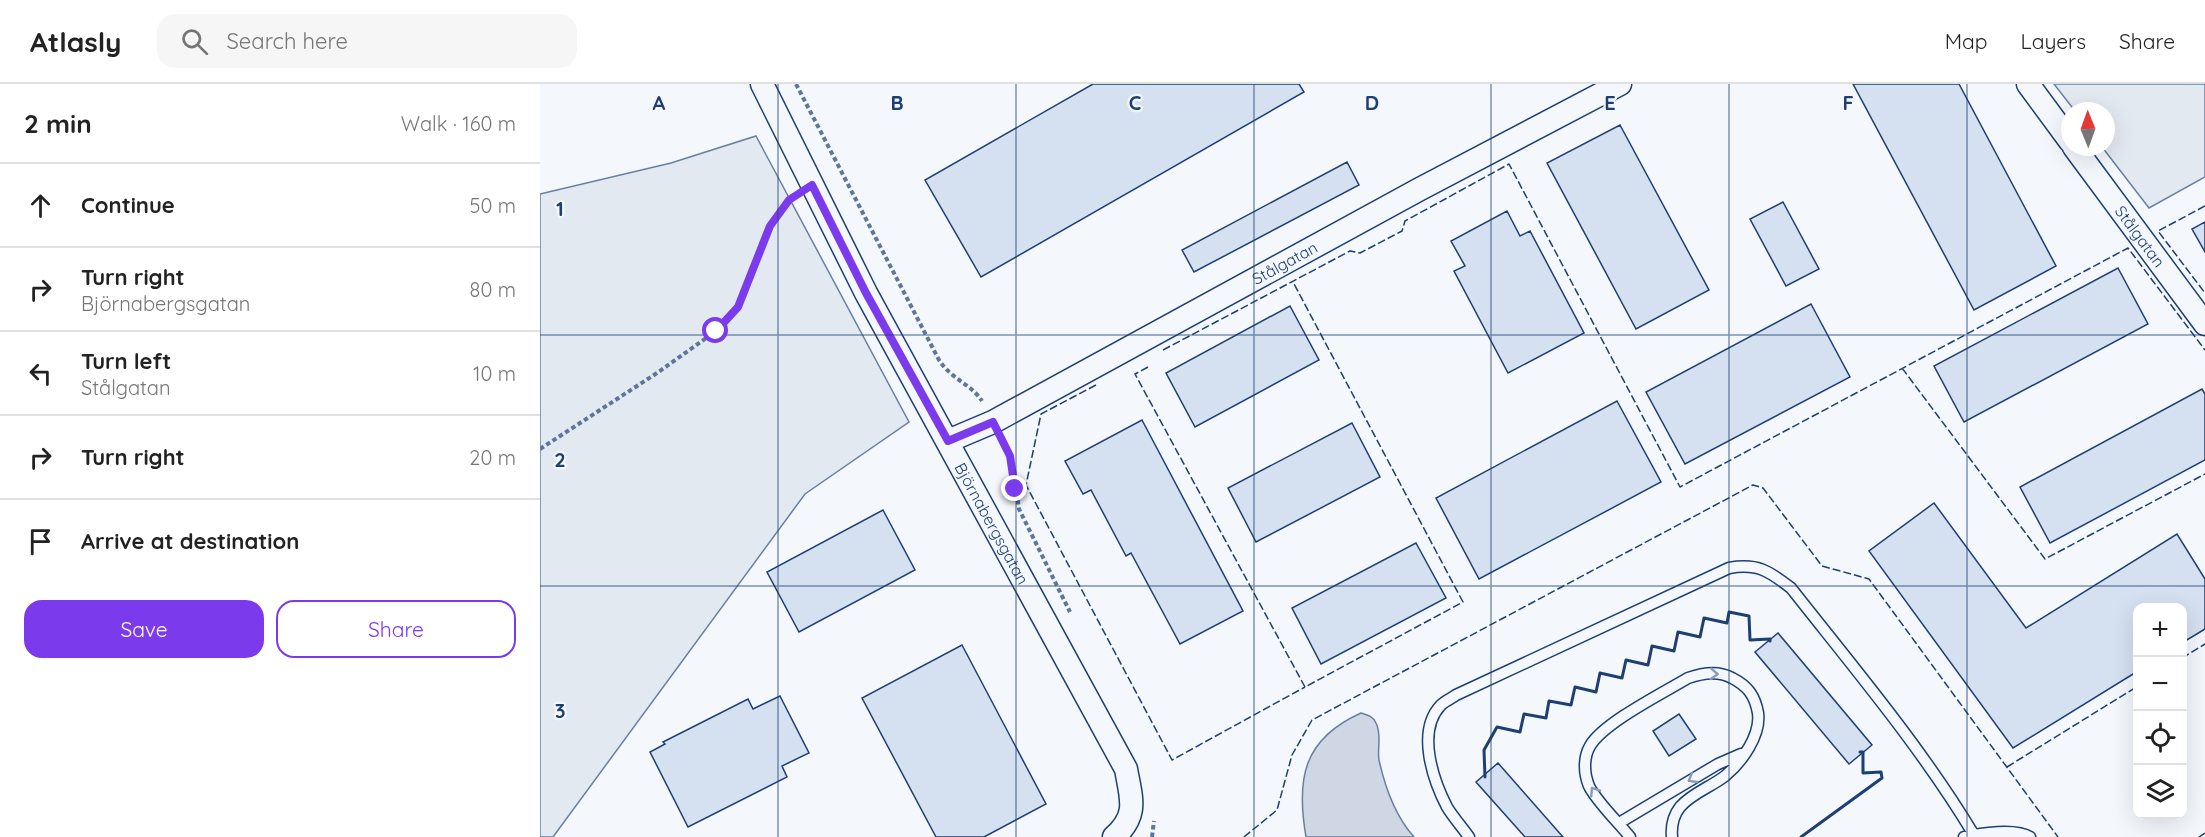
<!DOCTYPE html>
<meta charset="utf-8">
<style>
:root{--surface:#fff;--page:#f6f6f6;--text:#222;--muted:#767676;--line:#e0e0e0;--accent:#7c3aed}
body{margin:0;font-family:Quicksand,sans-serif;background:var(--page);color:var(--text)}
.controls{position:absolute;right:18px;bottom:18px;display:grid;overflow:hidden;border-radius:12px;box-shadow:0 6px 24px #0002}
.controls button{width:54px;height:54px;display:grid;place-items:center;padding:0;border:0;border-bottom:2px solid var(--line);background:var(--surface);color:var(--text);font:30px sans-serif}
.compass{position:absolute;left:1521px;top:18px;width:54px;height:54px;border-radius:50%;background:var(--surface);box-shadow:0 6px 24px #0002;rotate:359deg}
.stop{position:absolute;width:18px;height:18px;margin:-14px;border:4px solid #7c3aed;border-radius:50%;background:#fff}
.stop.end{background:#7c3aed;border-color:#fff;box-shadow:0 2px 6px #0008}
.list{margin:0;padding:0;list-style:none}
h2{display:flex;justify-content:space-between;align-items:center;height:78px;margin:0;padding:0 24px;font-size:26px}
h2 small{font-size:20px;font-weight:400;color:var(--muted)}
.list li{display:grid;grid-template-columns:39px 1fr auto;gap:18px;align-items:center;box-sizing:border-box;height:84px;padding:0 24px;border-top:2px solid var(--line)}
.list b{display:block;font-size:22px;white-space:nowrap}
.list p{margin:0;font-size:20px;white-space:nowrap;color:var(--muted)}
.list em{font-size:20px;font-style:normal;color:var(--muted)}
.actions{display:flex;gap:12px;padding:18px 24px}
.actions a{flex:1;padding:14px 0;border:2px solid var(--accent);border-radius:18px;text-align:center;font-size:21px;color:var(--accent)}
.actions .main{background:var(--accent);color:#fff}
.icon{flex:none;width:33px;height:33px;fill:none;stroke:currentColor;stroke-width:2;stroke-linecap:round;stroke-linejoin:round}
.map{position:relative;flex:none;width:1665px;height:753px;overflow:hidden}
header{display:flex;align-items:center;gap:36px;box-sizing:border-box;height:84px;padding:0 30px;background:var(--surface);border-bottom:2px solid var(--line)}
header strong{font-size:28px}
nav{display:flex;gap:33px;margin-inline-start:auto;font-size:21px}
.search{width:420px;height:54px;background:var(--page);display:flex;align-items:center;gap:15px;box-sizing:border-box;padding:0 21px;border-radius:18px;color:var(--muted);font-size:22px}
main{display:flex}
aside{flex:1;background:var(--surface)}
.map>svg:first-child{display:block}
.green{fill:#e3e9f0;stroke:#687fa3;stroke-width:1.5}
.water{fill:#cfd7e4;stroke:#687fa3;stroke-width:1.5}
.building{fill:#d5e0f0;stroke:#1d3f73;stroke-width:1.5}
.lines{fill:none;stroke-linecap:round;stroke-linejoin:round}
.service-casing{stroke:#1d3f73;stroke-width:13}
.minor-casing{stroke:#1d3f73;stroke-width:25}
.path{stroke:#5e769c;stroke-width:4;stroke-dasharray:4.5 3;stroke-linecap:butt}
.service{stroke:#f4f7fb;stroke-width:10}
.minor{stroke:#f4f7fb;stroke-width:22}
.fence{stroke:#1d3f73;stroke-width:1.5;stroke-dasharray:8 3;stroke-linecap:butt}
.wall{stroke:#1d3f73;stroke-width:3}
.oneway{stroke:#889bb7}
.route{stroke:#7c3aed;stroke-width:8}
.grid{fill:none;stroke:#1d3f73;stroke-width:1.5;stroke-opacity:0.55}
.labels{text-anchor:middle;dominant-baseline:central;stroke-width:4.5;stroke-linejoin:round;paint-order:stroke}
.street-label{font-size:16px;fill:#1d3f73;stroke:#f4f7fb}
.grid-label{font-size:20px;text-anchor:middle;font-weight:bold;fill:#1d3f73;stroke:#f4f7fb;stroke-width:4.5;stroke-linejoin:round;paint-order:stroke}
</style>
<header>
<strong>Atlasly</strong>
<div class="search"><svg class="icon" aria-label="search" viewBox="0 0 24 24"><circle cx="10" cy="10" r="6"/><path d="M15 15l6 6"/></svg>Search here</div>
<nav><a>Map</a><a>Layers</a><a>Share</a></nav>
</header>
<main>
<aside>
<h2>2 min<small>Walk · 160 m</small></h2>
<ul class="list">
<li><svg class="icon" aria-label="ahead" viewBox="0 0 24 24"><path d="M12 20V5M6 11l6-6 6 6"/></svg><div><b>Continue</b></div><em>50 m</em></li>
<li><svg class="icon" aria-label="right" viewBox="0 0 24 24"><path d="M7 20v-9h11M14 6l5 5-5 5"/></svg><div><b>Turn right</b><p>Björnabergsgatan</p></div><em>80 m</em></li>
<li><svg class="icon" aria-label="left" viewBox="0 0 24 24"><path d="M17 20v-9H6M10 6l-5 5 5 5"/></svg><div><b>Turn left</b><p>Stålgatan</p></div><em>10 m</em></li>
<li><svg class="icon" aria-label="right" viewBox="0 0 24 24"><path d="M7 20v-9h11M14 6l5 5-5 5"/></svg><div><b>Turn right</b></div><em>20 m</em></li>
<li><svg class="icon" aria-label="arrive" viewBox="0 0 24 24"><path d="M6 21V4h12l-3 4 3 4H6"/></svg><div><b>Arrive at destination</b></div></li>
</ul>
<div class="actions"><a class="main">Save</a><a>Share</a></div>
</aside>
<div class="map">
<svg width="1665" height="753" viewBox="0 0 1665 753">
<rect width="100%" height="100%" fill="#f4f7fb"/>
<path class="green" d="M1514 0H1665V93L1609 124 1562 63H1566V27H1535Z
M216 52 369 338 265 410 13 753H0V110L131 79Z"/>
<path class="water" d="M821 629C827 631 833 632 836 639 842 650 837 665 839 676 845 703 856 733 874 753H766C756 695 763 655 821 629Z"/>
<path class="building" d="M553 0H759L764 8 441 193 385 96Z
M1313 0H1419L1516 182 1434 226Z
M1080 41 1169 206 1096 245 1007 79Z
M807 78 819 101 654 188 642 166Z
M1243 118 1279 185 1246 202 1210 135Z
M967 127 980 152 990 147 1044 249 968 289 914 187 925 182 911 157Z
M1665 138V168L1652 145Z
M1578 184 1608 240 1424 338 1394 282Z
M1271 220 1310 293 1145 380 1106 308Z
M750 222 779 276 655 343 626 289Z
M1662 305 1665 310V376L1510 459 1480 403Z
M1077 317 1121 398 939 495 896 414Z
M602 336 703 527 640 560 591 469 586 472 551 406 543 410 525 377Z
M812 339 840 393 716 458 688 404Z
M1394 419 1486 544 1637 450 1665 495V545L1642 559V524H1598V587L1473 664 1329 467Z
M343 426 375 486 259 548 227 488Z
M876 459 906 514 781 580 752 524Z
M1238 549 1332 661 1309 680 1215 568Z
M422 561 506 720 444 753H396L322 614Z
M240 612 269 669 242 682 247 693 148 743 110 668 125 660 123 658 208 615 213 625Z
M1139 630 1156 655 1129 672 1113 647Z
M958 679 1023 753H985L936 698Z"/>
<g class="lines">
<g class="service-casing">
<path id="service" d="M1079 739 1178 680 1201 670
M929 753C922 743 913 733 907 723 893 696 876 647 901 621 905 617 912 614 916 611L1189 484C1218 479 1229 487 1251 504 1314 584 1381 663 1434 751
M1090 753C1079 739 1056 717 1049 702 1044 690 1043 674 1050 662 1063 639 1123 609 1148 594 1162 589 1178 586 1192 594 1208 602 1215 612 1218 629 1221 651 1202 678 1185 692 1171 703 1152 709 1140 723 1133 732 1131 742 1132 753
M1424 753C1440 749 1476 744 1490 753"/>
</g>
<g class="minor-casing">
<g id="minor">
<path id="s1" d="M222 0 326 209 586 685C591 714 599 731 574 753"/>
<path d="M1488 0 1530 57"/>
<path id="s2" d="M1534 63 1665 240"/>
<path id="s3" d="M408 357 453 338 880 105 1080 0"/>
</g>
</g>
<path class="path" d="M256 0 399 276C412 296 430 299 442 317
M464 358 473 382 479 425 530 528
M0 365 117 289 176 247 198 223 230 142 253 114
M612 753 614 737"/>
<use href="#service" class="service"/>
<use href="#minor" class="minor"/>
<path class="fence" d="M1665 122 1618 147 1665 209
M623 266 810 167 820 169 862 147 865 137 969 80 1140 403 1588 164 1665 266
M608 283 595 290 765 603 923 518 753 198
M1362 284 1505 475 1665 390
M556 301 501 330 486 401 632 676 765 603
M1642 574 1665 560
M1467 683 1598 602
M704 753 737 726 752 671 772 636 1213 401 1223 404 1282 482 1329 495 1518 753
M1659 753 1665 749"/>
<path class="wall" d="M945 693 944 666 957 643 980 648 984 630 1006 634 1009 617 1031 621 1035 603 1056 608 1060 589 1082 594 1086 576 1108 581 1112 562 1134 567 1138 548 1160 553 1164 534 1187 539 1189 528 1209 532 1210 556 1230 555V557
M1261 753 1342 694 1341 688 1323 689V668H1320"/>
</g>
<defs><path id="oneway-chevron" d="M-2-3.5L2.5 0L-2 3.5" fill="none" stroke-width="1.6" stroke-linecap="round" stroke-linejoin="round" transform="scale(1.5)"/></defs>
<g class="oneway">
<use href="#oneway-chevron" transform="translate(1174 590) rotate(4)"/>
<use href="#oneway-chevron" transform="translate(1152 695) rotate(149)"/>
<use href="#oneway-chevron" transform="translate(1054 707) rotate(-123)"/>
</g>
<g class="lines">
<path class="route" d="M176 247 198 223 230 142 249 116 272 101 326 209 408 357 453 338 470 372 475 405"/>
</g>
<path class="grid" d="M238 0V753M476 0V753M714 0V753M951 0V753M1189 0V753M1427 0V753M0 251H1665M0 502H1665"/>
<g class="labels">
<g class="street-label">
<text stroke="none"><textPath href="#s2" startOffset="111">Stålgatan</textPath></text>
<text stroke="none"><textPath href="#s3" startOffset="381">Stålgatan</textPath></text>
<text stroke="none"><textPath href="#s1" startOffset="496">Björnabergsgatan</textPath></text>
</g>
</g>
<g class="grid-label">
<text x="119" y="26">A</text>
<text x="357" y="26">B</text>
<text x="595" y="26">C</text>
<text x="832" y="26">D</text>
<text x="1070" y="26">E</text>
<text x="1308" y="26">F</text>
<text x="20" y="132">1</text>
<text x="20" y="383">2</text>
<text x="20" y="634">3</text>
</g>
</svg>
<div class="controls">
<button>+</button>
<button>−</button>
<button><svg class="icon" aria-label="locate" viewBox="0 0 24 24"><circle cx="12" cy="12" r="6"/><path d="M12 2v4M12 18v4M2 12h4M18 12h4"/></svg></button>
<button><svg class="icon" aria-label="layers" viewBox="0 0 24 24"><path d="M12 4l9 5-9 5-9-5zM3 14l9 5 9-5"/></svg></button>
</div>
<svg class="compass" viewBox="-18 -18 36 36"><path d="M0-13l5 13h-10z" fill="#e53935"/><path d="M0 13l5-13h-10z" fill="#767676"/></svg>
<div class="stop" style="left:176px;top:247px"></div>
<div class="stop end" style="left:475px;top:405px"></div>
</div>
</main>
